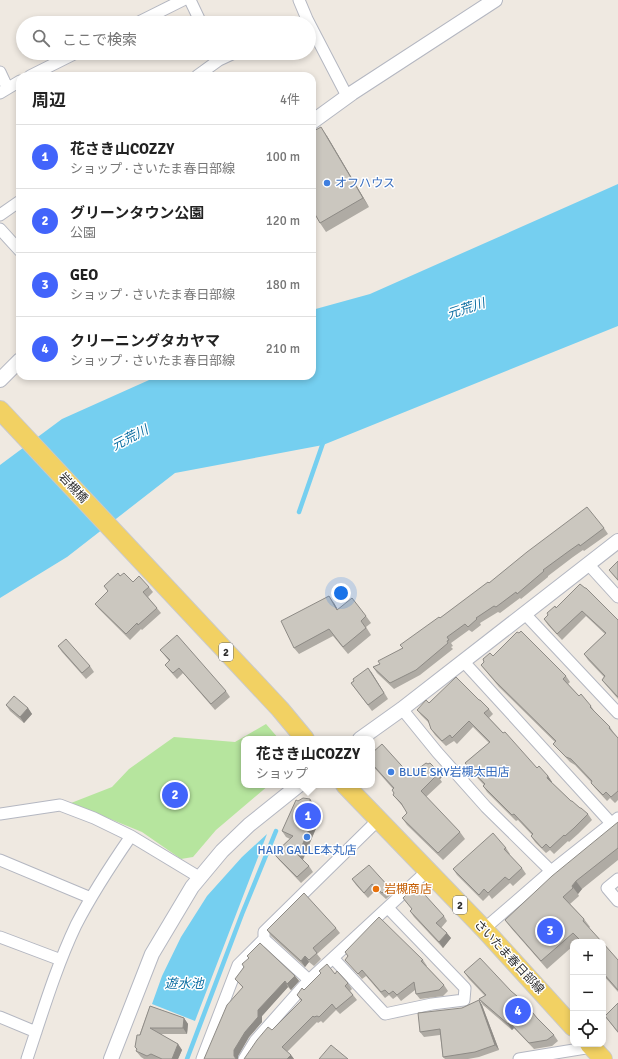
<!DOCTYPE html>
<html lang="ja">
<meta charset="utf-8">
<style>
:root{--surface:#fff;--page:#f2f2f2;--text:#222;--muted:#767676;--line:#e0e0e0;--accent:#4264fb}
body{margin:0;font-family:Signika,"Noto Sans JP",sans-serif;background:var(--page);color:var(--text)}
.controls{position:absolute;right:12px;bottom:12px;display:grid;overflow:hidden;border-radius:8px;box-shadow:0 2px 6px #0003}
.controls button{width:36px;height:36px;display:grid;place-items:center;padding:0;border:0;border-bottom:1px solid var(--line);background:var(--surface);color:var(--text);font:20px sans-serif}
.you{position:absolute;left:341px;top:593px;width:14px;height:14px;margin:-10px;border:3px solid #fff;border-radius:50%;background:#1a73e8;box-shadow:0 0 0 6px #1a73e833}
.badge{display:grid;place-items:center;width:26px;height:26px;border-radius:50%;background:var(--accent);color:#fff;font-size:13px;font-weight:700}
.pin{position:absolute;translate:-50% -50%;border:2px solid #fff;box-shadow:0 1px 4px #0006}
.popup{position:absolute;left:241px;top:736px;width:134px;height:52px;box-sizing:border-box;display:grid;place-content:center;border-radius:8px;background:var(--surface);filter:drop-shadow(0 1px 3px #0005);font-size:13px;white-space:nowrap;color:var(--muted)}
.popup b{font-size:15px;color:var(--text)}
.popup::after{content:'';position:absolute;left:50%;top:100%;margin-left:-8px;border:8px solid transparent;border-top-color:var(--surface)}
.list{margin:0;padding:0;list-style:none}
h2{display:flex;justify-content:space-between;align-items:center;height:52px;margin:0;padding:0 16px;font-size:17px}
h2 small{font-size:13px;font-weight:400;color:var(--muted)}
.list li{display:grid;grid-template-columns:26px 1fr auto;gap:12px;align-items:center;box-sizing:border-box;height:64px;padding:0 16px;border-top:1px solid var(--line)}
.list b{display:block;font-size:15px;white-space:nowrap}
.list p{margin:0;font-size:13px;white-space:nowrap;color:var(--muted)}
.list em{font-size:13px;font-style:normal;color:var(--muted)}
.icon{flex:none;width:22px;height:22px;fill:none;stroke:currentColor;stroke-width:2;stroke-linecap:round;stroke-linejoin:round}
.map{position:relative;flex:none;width:618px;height:1059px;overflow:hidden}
.search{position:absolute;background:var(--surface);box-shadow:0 2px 6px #0003;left:16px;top:16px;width:300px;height:44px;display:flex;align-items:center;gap:10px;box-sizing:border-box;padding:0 14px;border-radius:22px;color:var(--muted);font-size:15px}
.panel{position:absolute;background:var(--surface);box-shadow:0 2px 6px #0003;left:16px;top:72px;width:300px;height:308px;border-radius:12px}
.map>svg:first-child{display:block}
.green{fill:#b6e59e}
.water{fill:#75cff0}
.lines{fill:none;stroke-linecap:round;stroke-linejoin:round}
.stream{stroke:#75cff0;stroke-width:4.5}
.minor-casing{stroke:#b4b7c1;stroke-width:13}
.tertiary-casing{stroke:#b4b7c1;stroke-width:16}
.primary-casing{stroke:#c9c9c9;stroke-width:20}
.minor{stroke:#fff;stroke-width:11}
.tertiary{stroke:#fff;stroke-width:14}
.primary{stroke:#f2d163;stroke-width:18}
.wall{fill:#afaba4}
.shaded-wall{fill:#8e8b86}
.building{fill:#cbc7bf;stroke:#8e8b86}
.shop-dot{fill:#3f7fe0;stroke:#fff;stroke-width:1.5}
.food-dot{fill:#e8710a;stroke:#fff;stroke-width:1.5}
.labels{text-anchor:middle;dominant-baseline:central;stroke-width:3;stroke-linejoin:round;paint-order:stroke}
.shield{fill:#fff;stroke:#6d6d6d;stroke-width:1}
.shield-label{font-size:11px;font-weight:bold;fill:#2e2e2e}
.shop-label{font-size:12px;fill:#366cbe;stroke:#fff;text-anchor:start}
.street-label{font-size:12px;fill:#2e2e2e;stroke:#fff}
.food-label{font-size:12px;fill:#c56008;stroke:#fff;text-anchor:start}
.water-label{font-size:13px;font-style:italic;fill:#0d6fa3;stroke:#fff}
</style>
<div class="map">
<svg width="618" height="1059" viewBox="0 0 618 1059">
<rect width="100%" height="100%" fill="#efe9e1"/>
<path class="green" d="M266 724 279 739H244V785H269L216 830 193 857 181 859 142 832 71 803 112 787 129 769 174 737 235 742Z"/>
<path class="water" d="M618 184V326L323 445 175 473 67 557 0 598V465L62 419 158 376H312V310L370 294Z
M267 834 195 1021 152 1004 162 976 181 937 207 896 242 857Z"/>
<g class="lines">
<path class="stream" d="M299 512 324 440
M187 1059 242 914 276 831"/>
<g class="minor-casing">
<path id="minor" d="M190 0 201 23
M299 0 307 19 347 96
M137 23 183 0
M0 72 7 87
M30 76 76 53
M197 76 219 60 234 53
M0 93 20 81
M0 215 20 201
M0 229 20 251
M588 564 618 597
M525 614 618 713
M463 661 611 823
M402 709 437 752 486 807 551 871
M0 814 60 805 94 818 131 836 199 877
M0 860 91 898
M618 879 607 888 618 901
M484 929 551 871 618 818
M0 937 61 960
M264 939 309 980
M333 958 385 1014 432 1004 464 1000 465 988 388 908
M0 1017 36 1032
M27 1059C42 1014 56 967 76 925 92 894 111 865 131 836
M202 1059 238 965 264 939V932L378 820
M244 1059 255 1041 309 980 427 871
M519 1059 592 1047"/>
</g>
<g class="tertiary-casing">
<path id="tertiary" d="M312 122 352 93 495 0
M0 380 20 360
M360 739 402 709 618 541
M111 1059 152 954 192 887 222 851 249 825 299 785"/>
</g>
<g class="primary-casing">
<path id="primary" d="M0 410 280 709 305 739
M345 785 484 929 573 1027
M589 1044 603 1059"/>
</g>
<use href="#minor" class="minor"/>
<use href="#tertiary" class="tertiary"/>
<use href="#primary" class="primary"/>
</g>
<path class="wall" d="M327 136 369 207 326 232 320 223Z
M604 528 608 534 584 551 583 550 573 557 548 576V577L521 599 520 598 500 613 498 612 480 623 481 625 472 632 469 630 451 643 453 646 451 647 453 649 420 675 394 689 377 673 373 667 380 664 402 648 440 618 489 583Z
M618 561V581L609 570Z
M120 576 133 582 149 587 153 592 148 597 157 608 161 613 142 630 141 629 130 640 99 609 95 604 108 591 104 586Z
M580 584 618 620V699L606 685 602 680 604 677 588 660 584 654 605 634 586 616 562 640 548 625 544 619 556 608Z
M334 603 338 610 366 616 371 623 366 627 371 635 348 654 333 636 299 654 294 648Z
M58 646 90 666 94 672 86 679 62 652Z
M160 650 226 691 230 697 215 710 183 673 177 679 169 670 165 665 169 661Z
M493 656 566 676 570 682 568 684 579 696 591 706 595 712 610 727 614 733 618 738V800L615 803 610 798 607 801 595 788 591 783V782L575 765 570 762 558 749 553 744 555 742 499 687 485 670 481 665Z
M368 668 388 699 372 711 351 683Z
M479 700 489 709 493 714 489 718 537 768 548 776 552 782V783L571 801 588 814 592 820 578 834 569 842 568 841 554 854 550 850 546 853 535 842 531 836 532 835 518 820 516 821 487 792 483 786 484 785 469 769 465 763 489 743 473 727 457 744 454 741 446 746 435 735 431 729 429 723 421 715 417 710 429 703Z
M6 705 28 708 32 714 24 723 10 711Z
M372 753 410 775 428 764 442 777 440 779 442 782 426 797 460 832 465 839 443 860 407 825 402 818 407 813 405 809 398 801 393 795 394 793 393 789 372 765Z
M310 799 314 805V807L318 808 322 814 303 860 309 866 313 872 301 883 279 860 274 854 290 839 286 837 282 831 298 801Z
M618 822V860L582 889 578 894 579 896 570 904 584 919 590 927 589 928 602 942H580L579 941 578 942H573V946L547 969 511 928 505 920Z
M506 848 510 854 509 855 522 868 526 874 513 886 510 883 492 899 489 895 483 901 457 875 453 869Z
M352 879 389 887 393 893 386 899 376 890 368 898 356 885Z
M403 898 444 916 447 921 441 928 451 938 443 948 414 917 410 911 412 909Z
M336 928 340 933 317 954 321 959 314 966 309 962 305 967 271 936 267 930Z
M603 943 618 960V992L603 975Z
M345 952 423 960 427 966H426L444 985 448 991 443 996 420 999 416 994 415 990 401 1001 397 996 393 999 389 995 385 998 366 976 362 979 350 965 345 960 348 957Z
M247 956 295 976 299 981 291 990 288 987 262 1016V1022L249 1037 238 1056 204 1059 243 988 235 979 244 968 249 958Z
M319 971 335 974 348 983 352 989 350 991 357 1000 340 1014 336 1010 323 1023 321 1021 318 1023 317 1022 287 1052 291 1055 294 1059H244L301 1001 297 995 304 990 321 973Z
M464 972 511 991 554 1035 558 1041 552 1046 534 1049 514 1028 512 1030 483 1005 479 999 485 996 469 979Z
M479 1000 482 1005 499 1050 479 1057 468 1059H445L443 1057 440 1035 424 1037 420 1032 462 1008Z
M618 1003V1033L605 1016Z
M150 1006 184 1018 188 1024 187 1034H160L178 1044 182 1050 178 1059H144L141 1057 136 1051 137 1050 135 1047Z"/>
<path class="shaded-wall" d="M321 127 327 136 369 207 363 198Z
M329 596 334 603 342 617 337 610Z
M368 668 372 673 388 699 384 693Z
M28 708 32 714 24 723 20 717Z
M437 770 442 777 440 779 435 773Z
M548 776 552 782 551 784 547 778Z
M310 799 314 805V811L310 805Z
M318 808 322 814 302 861 298 855Z
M576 881 582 889 578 894 572 886Z
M447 933 451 938 443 948 439 942Z
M305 956 309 962 305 967 301 961Z
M295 976 299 981 291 990 287 984Z
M285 981 288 987 262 1016V1022L249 1037 238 1056V1059H236L234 1056V1050L258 1010Z
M479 1000 482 1005 499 1050 495 1045Z
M184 1018 188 1024 187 1034 183 1028Z
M509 1022 514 1028 512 1030 508 1024Z
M178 1044 182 1050 178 1059H172Z
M291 1055 294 1059H287Z"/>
<path class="building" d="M321 127 363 198 320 223 312 209V132Z
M587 507 604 528 580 546 579 544 569 551 543 570 544 571 517 594 516 592 496 607 494 606 476 618 477 619 468 627 465 624 447 637 449 640 447 641 448 643 416 670 390 683 373 667 380 664 378 661 403 648 400 645 439 617 440 618 488 582 489 583 527 552Z
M618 561V580L609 570Z
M118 573 120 576 124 573 133 582 139 576 149 587 143 592 157 608 138 625 137 623 126 634 95 604 108 591 104 586Z
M580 584 585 588H586L618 620V697L602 680 605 676 584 654 606 633 582 611 557 634 544 619 548 615 547 613 555 606 556 608Z
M329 596 337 610 352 598 366 616 361 621 366 628 343 647 329 629 294 648 281 621Z
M521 631 566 676 563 679 579 696 581 694 591 706 590 707 610 727 609 728 618 738V791L611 797 606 792 603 795 591 783 592 781 571 759 566 757 553 744 556 741 495 681 481 665 484 662 483 659 490 653 493 656 517 632 519 633Z
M177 635 226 691 211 704 179 668 173 673 165 665 170 660 160 650Z
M66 639 90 666 82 673 58 646Z
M368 668 384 693 368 705 351 683 354 681 353 679Z
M456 677 479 700H480L489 709 484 713 503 733 505 732 537 768 539 766 548 776 547 778 571 801H572L580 808H581L588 814 574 828 565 836 564 835 550 848 546 844 542 848 531 836 533 834 514 814 512 815 483 786 485 784 465 763 490 742 469 721 452 738 450 735 442 741 431 729 428 720 417 710 426 700 429 703Z
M14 696 28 708 20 717 6 705Z
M382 744 410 775 426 763 428 764 430 763 437 770 435 773 437 775 421 791 460 832 438 853 402 818 407 813 401 803 393 795 394 793 392 790 394 788 372 764V753Z
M303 798 310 799V805L318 808 298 855 309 866 297 877 274 854 293 836 282 831 296 800 298 801Z
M618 822V848L576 881 572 886 573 888 563 897 584 919 583 921 602 942H582L573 933 541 961 505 920 552 876Z
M493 833 506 848 504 849 522 868 509 880 505 877 488 893 484 889 479 895 453 869Z
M369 865 389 887 382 893 372 884 364 893 352 879Z
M416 885 444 916 436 923 447 933 439 942 410 911 412 909 403 898Z
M304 893 336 928 313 948 317 953 309 960 305 956 301 961 267 930Z
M379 917 423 960 421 961 444 985 439 990 416 994 414 982 397 995 393 991 389 994 385 990 381 992 362 970 358 974 345 960 348 956 345 952Z
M260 943 295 976 287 984 285 981 258 1010V1017L245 1032 234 1050V1056L236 1059H204L227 1005 243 987 235 979 244 967 242 964 249 958 247 956Z
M603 943 618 960V990L603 973Z
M480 958 511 991 524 1002 537 1018 554 1035 547 1040 529 1043 509 1022 508 1024 479 999 486 995 464 972Z
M327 964 335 974 337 971 348 983 345 986 353 995 336 1009 332 1004 319 1017 317 1016 314 1017 313 1016 282 1047 291 1055 287 1059H244L257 1040 268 1027 272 1030 302 1000 297 995 302 988 304 990 321 973 319 971Z
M479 1000 495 1045 475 1052 443 1057 440 1029 420 1032 418 1013 462 1008Z
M618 1003V1032L605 1016Z
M150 1006 184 1018 183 1028H150L178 1044 172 1059H162L151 1054 147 1056 136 1051 137 1049 135 1047 137 1035H140Z
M331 1045 348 1059H319Z"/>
<g class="shop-dot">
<circle cx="327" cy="183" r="4"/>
<circle cx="391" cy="772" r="4"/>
<circle cx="307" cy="837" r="4"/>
</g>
<circle class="food-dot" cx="376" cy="889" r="4"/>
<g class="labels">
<g class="shield">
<rect x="219" y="643" width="14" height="18" rx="3"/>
<rect x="453" y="896" width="14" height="18" rx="3"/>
</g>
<g class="shield-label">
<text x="226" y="652">2</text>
<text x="460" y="905">2</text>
</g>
<g class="shop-label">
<text x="335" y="183">オフハウス</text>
<text x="399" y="772">BLUE SKY岩槻太田店</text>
<text x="307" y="850" text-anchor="middle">HAIR GALLE本丸店</text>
</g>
<g class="street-label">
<text transform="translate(73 488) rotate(47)">岩槻橋</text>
<text transform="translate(509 957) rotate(47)">さいたま春日部線</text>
</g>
<g class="food-label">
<text x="384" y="889">岩槻商店</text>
</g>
<g class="water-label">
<text transform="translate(466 309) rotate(-18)">元荒川</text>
<text transform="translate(130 438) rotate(-27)">元荒川</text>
<text x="184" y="984">遊水池</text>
</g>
</g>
</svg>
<div class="controls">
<button>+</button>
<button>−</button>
<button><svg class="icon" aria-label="locate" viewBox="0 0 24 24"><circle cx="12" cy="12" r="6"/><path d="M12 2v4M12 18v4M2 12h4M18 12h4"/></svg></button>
</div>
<div class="you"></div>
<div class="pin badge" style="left:308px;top:816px">1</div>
<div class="popup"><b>花さき山COZZY</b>ショップ</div>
<div class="pin badge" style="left:175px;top:795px">2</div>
<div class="pin badge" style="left:550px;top:931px">3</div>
<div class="pin badge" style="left:518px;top:1011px">4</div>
<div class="search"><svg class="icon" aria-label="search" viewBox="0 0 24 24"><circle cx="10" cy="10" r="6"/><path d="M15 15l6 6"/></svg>ここで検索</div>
<section class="panel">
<h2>周辺<small>4件</small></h2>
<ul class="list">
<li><span class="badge">1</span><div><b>花さき山COZZY</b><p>ショップ · さいたま春日部線</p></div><em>100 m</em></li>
<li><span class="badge">2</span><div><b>グリーンタウン公園</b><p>公園</p></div><em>120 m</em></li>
<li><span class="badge">3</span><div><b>GEO</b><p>ショップ · さいたま春日部線</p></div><em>180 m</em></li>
<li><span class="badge">4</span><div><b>クリーニングタカヤマ</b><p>ショップ · さいたま春日部線</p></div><em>210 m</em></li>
</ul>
</section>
</div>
